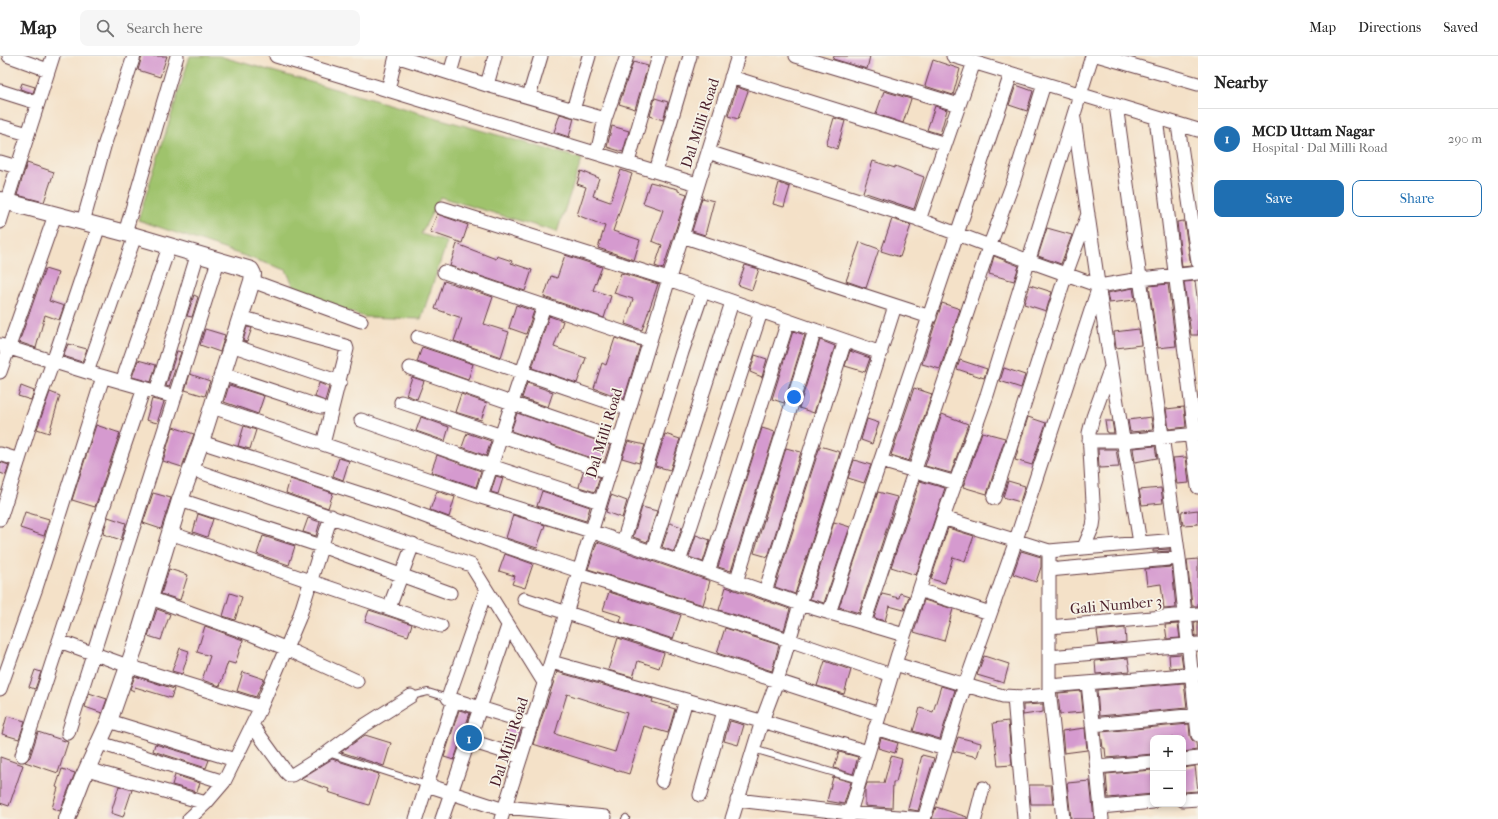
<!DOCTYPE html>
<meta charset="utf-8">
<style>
:root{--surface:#fff;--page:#f6f6f6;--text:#222;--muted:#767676;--line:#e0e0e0;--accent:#1f6fb2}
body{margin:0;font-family:"IM FELL French Canon",serif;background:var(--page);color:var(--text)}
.controls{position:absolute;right:12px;bottom:12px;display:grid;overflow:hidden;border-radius:8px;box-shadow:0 2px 6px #0003}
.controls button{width:36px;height:36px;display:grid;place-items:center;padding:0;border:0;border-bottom:1px solid var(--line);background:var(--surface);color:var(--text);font:20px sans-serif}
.you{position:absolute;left:794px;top:341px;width:14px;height:14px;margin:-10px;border:3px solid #fff;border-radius:50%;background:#1a73e8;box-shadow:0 0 0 6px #1a73e833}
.badge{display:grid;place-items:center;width:26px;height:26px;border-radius:50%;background:var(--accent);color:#fff;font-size:13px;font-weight:700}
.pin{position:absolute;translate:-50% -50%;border:2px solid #fff;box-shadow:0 1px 4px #0006}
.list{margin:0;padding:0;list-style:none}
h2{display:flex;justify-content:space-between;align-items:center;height:52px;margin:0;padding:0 16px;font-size:17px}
h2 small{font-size:13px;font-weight:400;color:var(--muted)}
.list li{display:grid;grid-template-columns:26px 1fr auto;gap:12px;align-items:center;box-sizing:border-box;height:60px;padding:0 16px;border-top:1px solid var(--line)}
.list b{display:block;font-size:15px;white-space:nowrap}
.list p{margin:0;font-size:13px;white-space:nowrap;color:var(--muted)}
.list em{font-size:13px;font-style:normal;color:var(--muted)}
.actions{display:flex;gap:8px;padding:12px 16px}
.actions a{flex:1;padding:9px 0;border:1px solid var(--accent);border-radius:8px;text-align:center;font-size:14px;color:var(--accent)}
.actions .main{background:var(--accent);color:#fff}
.icon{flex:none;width:22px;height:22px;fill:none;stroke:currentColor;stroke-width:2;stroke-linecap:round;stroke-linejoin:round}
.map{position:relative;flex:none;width:1198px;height:763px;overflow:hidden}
header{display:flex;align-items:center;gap:24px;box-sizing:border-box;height:56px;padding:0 20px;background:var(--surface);border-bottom:1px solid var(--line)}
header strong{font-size:19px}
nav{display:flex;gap:22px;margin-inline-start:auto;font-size:14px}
.search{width:280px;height:36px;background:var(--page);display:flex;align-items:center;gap:10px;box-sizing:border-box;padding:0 14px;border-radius:8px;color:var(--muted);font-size:15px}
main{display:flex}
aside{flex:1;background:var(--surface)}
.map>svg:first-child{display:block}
.green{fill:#9fc36c;stroke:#74714c}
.building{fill:#d59acf;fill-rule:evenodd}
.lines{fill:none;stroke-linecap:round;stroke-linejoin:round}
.service-casing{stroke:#643c43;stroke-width:8}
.minor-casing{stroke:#643c43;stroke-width:15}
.tertiary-casing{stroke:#643c43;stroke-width:18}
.service{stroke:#fff;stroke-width:6}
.minor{stroke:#fff;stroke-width:13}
.tertiary{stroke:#fff;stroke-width:16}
.labels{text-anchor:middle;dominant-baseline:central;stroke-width:3.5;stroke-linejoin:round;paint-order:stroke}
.street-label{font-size:15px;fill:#4a1f2b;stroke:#f7f3e8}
</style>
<header>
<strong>Map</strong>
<div class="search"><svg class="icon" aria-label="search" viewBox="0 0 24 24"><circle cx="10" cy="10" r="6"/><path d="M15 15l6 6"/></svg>Search here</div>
<nav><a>Map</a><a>Directions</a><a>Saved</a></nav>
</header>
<main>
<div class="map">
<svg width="1198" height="763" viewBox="0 0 1198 763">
<rect width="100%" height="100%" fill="#f7f3e8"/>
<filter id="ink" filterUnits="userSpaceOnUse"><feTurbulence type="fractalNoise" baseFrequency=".025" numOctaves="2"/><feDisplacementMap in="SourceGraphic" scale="8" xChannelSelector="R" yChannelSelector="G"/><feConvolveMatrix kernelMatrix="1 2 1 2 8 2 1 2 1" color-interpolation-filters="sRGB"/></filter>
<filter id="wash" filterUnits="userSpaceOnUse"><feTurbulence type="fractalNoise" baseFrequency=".012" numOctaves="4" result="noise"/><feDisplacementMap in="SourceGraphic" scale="16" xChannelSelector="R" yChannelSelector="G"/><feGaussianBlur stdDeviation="0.9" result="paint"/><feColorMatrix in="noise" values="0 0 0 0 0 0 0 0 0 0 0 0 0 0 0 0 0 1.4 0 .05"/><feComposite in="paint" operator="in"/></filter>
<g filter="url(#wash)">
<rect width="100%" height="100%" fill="#f4e1c8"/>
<path class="green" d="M190 0H219L582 103 557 176 440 141 421 178 447 186 421 263 364 261 297 237 286 214 138 164Z"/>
<g id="blocks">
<path class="building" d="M142 0H167L160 21 138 14Z
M834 0H870L867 13 833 3Z
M933 4 960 13 953 39 925 30Z
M633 6 648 10 635 53 619 48Z
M22 27 35 31 33 37 20 33Z
M1016 29 1033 35 1027 55 1009 49Z
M737 31 748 35 738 63 728 60Z
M884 35 911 43 903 67 876 58Z
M655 42 668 46 663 64 650 60Z
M935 50 947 54 940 78 927 74Z
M560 58 574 62 569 81 554 76Z
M834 62 845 65 837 93 826 89Z
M612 70 629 75 623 96 607 91Z
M873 105 895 112V110L924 121 914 153 863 136Z
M27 107 54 116 44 146 17 139Z
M621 114 632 118 613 175 640 184 634 204 598 192 605 170 577 159 586 131 577 128 581 115 599 122 593 140 610 146Z
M650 126 678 133V135L687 138 663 213 655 210 662 189 652 185 663 154 643 147Z
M779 127 790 131 784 151 773 148Z
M702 142 714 145 705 179 692 175Z
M437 158 468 169 462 187 430 176Z
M892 163 911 169 900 201 881 195Z
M1184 165 1191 210 1182 211 1177 166Z
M1047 172 1072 179 1061 208 1038 200Z
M860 186 879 193 866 232 846 225Z
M457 188 496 203 497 200 512 205 511 207 532 214 525 235 450 210Z
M565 199 602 211 593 234 611 240 604 262 544 241 551 220 557 222Z
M994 200 1019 210 1014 225 989 218Z
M745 209 759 213 752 234 738 229Z
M45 213 58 217 49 245 64 250 59 264 45 259 36 292 19 286Z
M621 217 658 228 642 274 625 268 633 243 614 237Z
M444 225 493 241 484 268 509 276 501 301 454 285 462 262 435 253Z
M1195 225 1198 248V279H1191L1184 226Z
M1168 228 1176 290 1158 292 1149 230Z
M1030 229 1052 236 1046 255 1024 248Z
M1133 232 1135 244 1109 247 1107 237Z
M194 239 198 241 192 261 187 260Z
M942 247 960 253 940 313 922 308Z
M516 249 534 255 526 278 509 272Z
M549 260 563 265 554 291 586 302 577 327 532 312Z
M247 271 252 272 247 286 243 285Z
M205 273 225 279 220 296 200 289Z
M1139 273 1141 289 1116 292 1114 276Z
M793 275 805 279 784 347 772 343Z
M615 282 640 290 624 343 594 332 602 307 606 309Z
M820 284 835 290 814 357 799 352Z
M68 288 87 293 82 306 63 300Z
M422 291 473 308 468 324 417 306Z
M177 295 181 296 169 331 166 330Z
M850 295 870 302 865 316 845 310Z
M755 299 767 303 762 321 750 316Z
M138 304 156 309 151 326 132 321Z
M960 304 987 313 984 322 957 313Z
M1004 312 1025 319 1021 332 1000 325Z
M190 318 210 325 205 340 185 334Z
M412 321 424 325 417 343 406 339Z
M319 327 329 331 325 345 315 341Z
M527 327 553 336 548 351 522 342Z
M229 329 264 340 258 358 224 346Z
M21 330 34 335 31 344 18 340Z
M914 332 932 338 909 405 891 399Z
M50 336 60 340 49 377 37 373Z
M461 338 487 347 481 364 455 356Z
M152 343 164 346 157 367 146 364Z
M1184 351 1186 371 1169 373 1166 353Z
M517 357 610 389 604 406 511 375Z
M942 358 968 368 951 417 925 410Z
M421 361 449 371 445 385 416 375Z
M1028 361 1046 367 1032 409 1015 404Z
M1151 361 1153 374 1130 376 1128 364Z
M867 363 879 367 872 388 861 384Z
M1105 365H1112L1114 377H1107Z
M96 369 120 377 95 451 72 444Z
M244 370 256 374 250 393 238 390Z
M173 371 194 378 182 411 163 405Z
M762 372 775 376 731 515 718 511Z
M982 376 1005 382 987 438 963 431Z
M467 377 491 385 486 400 462 391Z
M665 378 680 383 670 414 655 410Z
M628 385 645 389 639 407 622 402Z
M820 390 840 396 795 538 775 531Z
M1155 390 1157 402 1135 406 1133 392Z
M786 392 801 396 768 501 754 497Z
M1098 393H1116L1119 411 1099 412Z
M437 399 481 415 476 431 431 416Z
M1186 401 1189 427 1177 428 1173 402Z
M339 402 349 405 343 424 333 420Z
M854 404 871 409 864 427 848 422Z
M0 406 9 409 6 419 0 417Z
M583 416 600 421 595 436 579 431Z
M496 420 503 422 498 438 491 436Z
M290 423 333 437 328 452 286 437Z
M920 425 945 432 916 519 891 511Z
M1008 425 1025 430 1020 446 1003 441Z
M1161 432 1163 447 1142 449 1139 434Z
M437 435 455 441 449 461 430 454Z
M542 435 590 451 586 465 537 450Z
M878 436 897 441 859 557 839 551Z
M153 437 171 442 161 473 143 467Z
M611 439 627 445 622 462 606 456Z
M642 451 657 455 647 486 633 481Z
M1198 454V468L1183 469 1181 456Z
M25 456 49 463 44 480 20 472Z
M198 458 213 463 207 481 193 476Z
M513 459 545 469 537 492 506 482Z
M108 461 126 467 121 484 103 478Z
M308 462 320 466 316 480 303 476Z
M834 466 850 471 824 547 810 543Z
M670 467 682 471 674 496 662 491Z
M948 472 974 480 965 505 953 501 945 527 931 523Z
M696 479 710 484 703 506 689 501Z
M263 480 295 490 289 509 257 498Z
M597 486 710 525 703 549 588 513Z
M1170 493V495L1153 496V494Z
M1021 495 1041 501V511L1036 526 1013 518Z
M505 498 533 508 525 532 512 528 515 520 499 515Z
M1198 503V550H1192L1187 504Z
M1172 511 1176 552 1164 553 1161 528 1147 530 1145 513Z
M169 513 188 519 180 544 161 538Z
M726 531 790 553 784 574 719 554Z
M609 536 681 559 673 583 620 566 622 560 603 554Z
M230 537 242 541 235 564 223 560Z
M900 537 909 540 904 554 889 550 885 565 874 562 882 538 899 542Z
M924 544 953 553 944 585 914 576Z
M157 553 170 558 161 584 148 580Z
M369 554 412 568 408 580 395 576V575L365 565Z
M1194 566H1198V580H1195Z
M1178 568 1180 582 1167 583 1165 569Z
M205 570 243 584 235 608 228 606 220 630 202 624 210 600 197 596Z
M725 572 779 589 772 615 717 597Z
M1125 572 1126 586 1099 589 1097 575Z
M618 582 664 597 659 612 638 605 633 621 608 614Z
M180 592 189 595 182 618 172 615Z
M1181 598 1183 611 1170 612 1169 599Z
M984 600 1009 608 1004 627 977 619Z
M1128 602 1130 615 1096 618 1095 605Z
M825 605 851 614 844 638 817 630Z
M35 614 41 616 35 633 29 631Z
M243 616 264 623 256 641 237 635Z
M557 616 653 643 652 646 675 653 668 677 644 670 629 718 533 688ZM567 638 627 657 615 696 555 678Z
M135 620 174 633 171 642 135 631 134 635 130 633Z
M1184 627 1187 652 1099 660 1097 634Z
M941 630 955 634 940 683 913 675 920 652 933 656Z
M1081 635 1083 656 1060 658 1058 637Z
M89 637 107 643 102 657 85 651Z
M1043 648V656L1023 659V649Z
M459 654 470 657 454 704 444 701Z
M7 660 25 665 19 683 2 678Z
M730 665 744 669 738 689 724 685Z
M1008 665 1012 709 998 710 993 667Z
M1189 668 1190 680 1192 684 1196 687 1197 694 1183 696V682H1153V698L1106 702 1105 692H1103L1101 676Z
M509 669 521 673 516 691 503 687Z
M1085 672 1087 694 1064 697 1062 675Z
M38 676 68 686 58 717 25 706 30 701Z
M365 679 391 687 384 710 341 696Z
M958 681 981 687 977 701 953 695Z
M881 682 898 687 895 697 878 692Z
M155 688 209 704 206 712 153 695Z
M839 696 858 701 853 718 834 712Z
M922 699 934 702 918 755 908 753Z
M891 700 902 703 896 726H893L892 752 865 750V733L867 727H884Z
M0 701 23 709 9 750 0 747Z
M332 703 379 718 369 749 328 736 329 733 300 723Z
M1195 710 1198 735 1183 736V712Z
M62 713 75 717 60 755 52 752 58 732 56 731Z
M1152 714 1153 738 1108 742 1106 718Z
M175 719 200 727 197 736 172 729Z
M833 721 851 726 844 748 827 745Z
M1090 725 1094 763H1071L1067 727Z
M1029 729H1051L1053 748H1031Z
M119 730 132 734 123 761 111 757Z
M936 751 967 761V763H932Z"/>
</g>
</g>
<g filter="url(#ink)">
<use href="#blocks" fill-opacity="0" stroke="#643c43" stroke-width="1"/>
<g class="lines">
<g class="service-casing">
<path id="service" d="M411 640 428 636 448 642
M753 693 859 724
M328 697 427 729
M625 763 626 762"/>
</g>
<g class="minor-casing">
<path id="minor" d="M9 0 48 14
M276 0 697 128
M396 0 487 29 605 63
M796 0 959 49
M953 0 1198 74
M1100 0 1198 28
M450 17 455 0
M731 21 945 88
M487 29 495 0
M388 34 396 0
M0 35 38 47
M529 40 541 0
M1116 49 1179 502 1198 679
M573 54 589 0
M1156 62 1195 378
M1074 63 1102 255 1140 487
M1178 69 1198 206
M0 70 28 78
M708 96 915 162 1029 205 1099 230 1140 223 1198 217
M597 97 605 63 627 0
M0 106 17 111
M628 106 659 0
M656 115 690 0
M442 152 668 223 881 297
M919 164 974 6
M0 166 53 0
M83 166 105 87 134 0
M125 177 177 0
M682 180 930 261
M444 216 649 285
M252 225 361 265
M240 261 346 290 347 293 323 388
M418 281 629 353
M0 289 87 316 175 341
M231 289 340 326
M410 312 619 384
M0 316 55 159
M87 316 135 180
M222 318 321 351
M122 326 169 191
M156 336 197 200
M401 346 609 416
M212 351 481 441 591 475 800 548 904 579
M361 364 491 410 600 446
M1191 379 1198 431
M1089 385H1124L1198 378
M201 386 395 449 493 486 579 515
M0 398 19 404
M881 405 956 427
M191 413 471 509 545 628
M481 441 544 250
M994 442 1066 218 1088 158
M180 444 321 490 450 537
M943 462 1049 495 1176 484
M0 463 31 366 53 306 99 170
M170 477 441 570
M623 486 682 296 703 235
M1084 491 1093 470 1094 463 1089 377 1093 361 1111 311
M1049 495V633L1063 763
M652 496 732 246
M679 506 761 256
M1049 514 1179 502
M708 516 788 265
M578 518 789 584 891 619
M736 526 815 274
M486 534 448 642 532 668
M919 534 990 557
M765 536 845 285
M150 542 253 579 287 593 357 625
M524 543 879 658
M389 552 413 488
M829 557 1011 18
M864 567 988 194 1013 127 1044 28
M1049 571 1198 558
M59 585 128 610 261 651
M1049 601 1198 588
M555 607 757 664
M895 608 965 629 1003 640 1025 641 1049 639
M1088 627 1102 763
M1049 630 1198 618
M0 633 36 532 103 321
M1014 641 1024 763
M109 665 235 704
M762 665 868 696
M252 669 286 716 289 719H292L327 697 362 671 411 640
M1092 669 1198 659
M875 672 945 693
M68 677C117 520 168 363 218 205
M468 684 521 701
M100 687 224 726
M22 699 89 493 144 332
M1183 704 1198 702
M1097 711 1153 706
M87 713 206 747
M662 725 686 644
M427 729 504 754
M700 739 724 655
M737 744 849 757 924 763
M1183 744 1198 743
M505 751 605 761
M1101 751 1153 746
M189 763 206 747 224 726 261 651 299 562 331 460
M416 763 454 644
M442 763 508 570
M501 763C583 510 658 254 738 0
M732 763 762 665 777 625 800 548 895 250
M848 763 898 598 944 459 987 339 1092 0
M924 763 965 629 1012 496 1099 230
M975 763 983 732"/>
</g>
<g class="tertiary-casing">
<path id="tertiary" d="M0 144 125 177 251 214 253 218 252 225 201 386 180 444 136 588 109 665 82 724 67 763"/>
</g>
<use href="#service" class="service"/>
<use href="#minor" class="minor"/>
<use href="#tertiary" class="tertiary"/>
</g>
</g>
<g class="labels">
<g class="street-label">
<text transform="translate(700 67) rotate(-72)">Dal Milli Road</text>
<text transform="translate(604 377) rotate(-73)">Dal Milli Road</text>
<text transform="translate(1116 549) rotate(-5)">Gali Number 3</text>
<text transform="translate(509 686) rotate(-72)">Dal Milli Road</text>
</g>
</g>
</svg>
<div class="controls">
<button>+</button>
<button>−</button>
</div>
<div class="you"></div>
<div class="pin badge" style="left:469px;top:682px">1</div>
</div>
<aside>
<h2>Nearby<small></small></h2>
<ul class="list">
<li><span class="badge">1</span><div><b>MCD Uttam Nagar</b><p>Hospital · Dal Milli Road</p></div><em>290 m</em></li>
</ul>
<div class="actions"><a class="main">Save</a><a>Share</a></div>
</aside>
</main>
